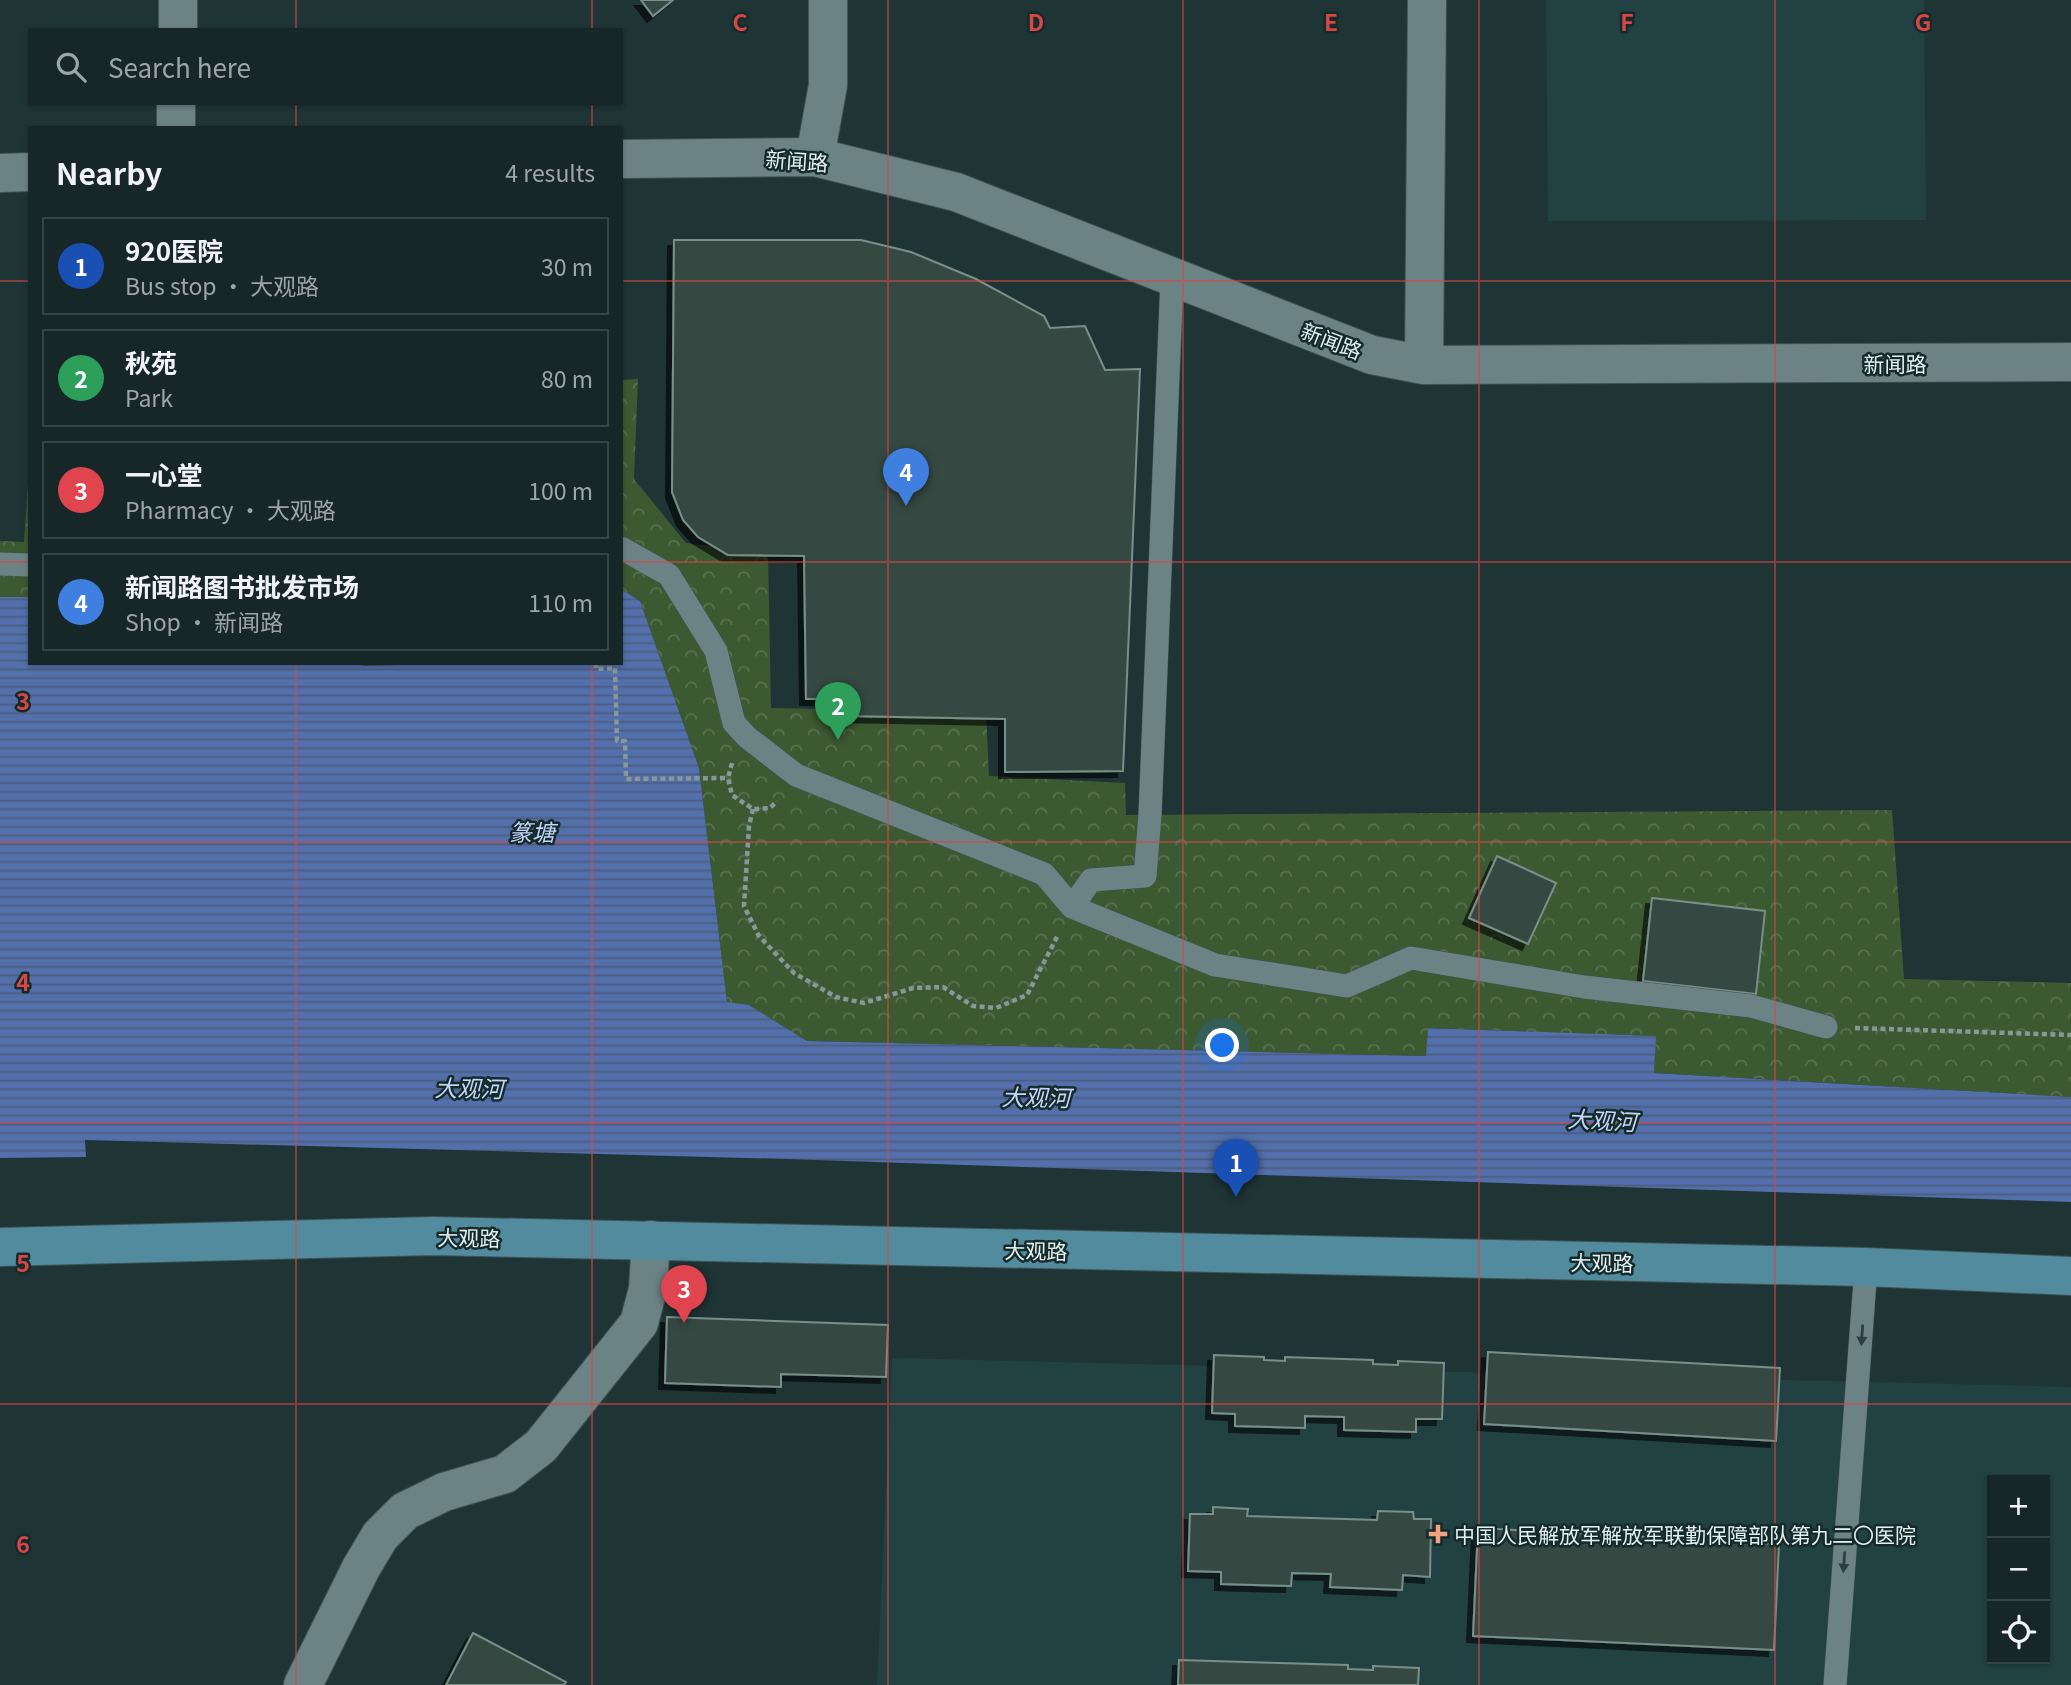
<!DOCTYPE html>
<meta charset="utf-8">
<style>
:root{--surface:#172728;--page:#202f30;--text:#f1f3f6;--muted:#9ea5a8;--line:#364445;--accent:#0b8043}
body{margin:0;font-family:Georgia,"Noto Sans SC",serif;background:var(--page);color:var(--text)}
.controls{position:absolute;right:21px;bottom:21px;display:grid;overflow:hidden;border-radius:0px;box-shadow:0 2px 5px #0004}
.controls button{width:63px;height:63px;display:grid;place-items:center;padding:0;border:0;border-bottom:2px solid var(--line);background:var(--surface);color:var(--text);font:35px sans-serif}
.you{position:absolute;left:1223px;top:1046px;width:24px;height:24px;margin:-18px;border:5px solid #fff;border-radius:50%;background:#1a73e8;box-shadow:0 0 0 10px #1a73e833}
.badge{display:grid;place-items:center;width:46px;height:46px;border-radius:50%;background:var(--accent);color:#fff;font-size:23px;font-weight:700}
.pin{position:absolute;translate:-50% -58px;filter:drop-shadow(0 2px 4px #0008)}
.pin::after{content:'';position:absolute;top:37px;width:24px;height:21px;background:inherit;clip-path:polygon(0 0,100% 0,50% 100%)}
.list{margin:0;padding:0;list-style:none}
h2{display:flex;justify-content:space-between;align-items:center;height:91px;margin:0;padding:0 28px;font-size:30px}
h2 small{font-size:23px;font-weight:400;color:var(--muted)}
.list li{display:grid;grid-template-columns:46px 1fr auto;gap:21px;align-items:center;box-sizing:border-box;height:98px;margin:0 14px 14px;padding:0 14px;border:2px solid var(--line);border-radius:0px}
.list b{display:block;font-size:26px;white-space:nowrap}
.list p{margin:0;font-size:23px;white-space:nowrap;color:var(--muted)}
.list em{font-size:23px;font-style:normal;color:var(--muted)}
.icon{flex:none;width:38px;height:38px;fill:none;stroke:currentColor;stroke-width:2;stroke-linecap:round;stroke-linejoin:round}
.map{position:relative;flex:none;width:2071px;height:1685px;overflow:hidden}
.search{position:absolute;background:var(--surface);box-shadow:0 2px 5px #0004;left:28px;top:28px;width:595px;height:77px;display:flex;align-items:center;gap:18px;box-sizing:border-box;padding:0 24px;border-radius:0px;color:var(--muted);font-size:26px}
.panel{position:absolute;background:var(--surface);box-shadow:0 2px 5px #0004;left:28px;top:126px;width:595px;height:539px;border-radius:0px}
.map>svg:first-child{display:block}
.built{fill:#224143;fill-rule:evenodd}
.park{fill:url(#park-crowns)}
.water{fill:url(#water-rules)}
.building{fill:#364942;stroke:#7a8f87;stroke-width:2;filter:url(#shadow)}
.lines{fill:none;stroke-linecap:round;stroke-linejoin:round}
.lane-casing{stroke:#3f5254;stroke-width:24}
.street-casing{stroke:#3f5254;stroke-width:40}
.secondary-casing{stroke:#3f5254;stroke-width:40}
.path{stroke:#879899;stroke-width:4.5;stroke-dasharray:5 3.5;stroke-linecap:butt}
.lane{stroke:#6c8385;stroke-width:23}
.street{stroke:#6c8385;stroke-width:38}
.secondary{stroke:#518b9d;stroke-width:38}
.oneway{fill:#2b4042}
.grid{fill:none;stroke:#d84646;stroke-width:2;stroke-opacity:0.55}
.poi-dot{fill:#f2a17e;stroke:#152a2b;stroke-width:2.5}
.labels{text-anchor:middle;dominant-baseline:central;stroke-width:5;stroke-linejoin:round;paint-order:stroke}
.street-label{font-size:21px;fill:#e3eff0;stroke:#152a2b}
.poi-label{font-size:21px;fill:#e3eff0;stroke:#152a2b;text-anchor:start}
.water-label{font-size:23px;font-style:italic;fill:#c3d5f8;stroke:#152a2b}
.grid-label{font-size:23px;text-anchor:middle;font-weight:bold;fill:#d84646;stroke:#152a2b;stroke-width:5;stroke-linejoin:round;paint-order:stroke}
</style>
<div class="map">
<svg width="2071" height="1685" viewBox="0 0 2071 1685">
<defs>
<pattern id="park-crowns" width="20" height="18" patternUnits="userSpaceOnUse" patternTransform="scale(1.75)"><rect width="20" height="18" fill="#3c5a32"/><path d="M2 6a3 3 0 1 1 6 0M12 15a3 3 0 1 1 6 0" fill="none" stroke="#587250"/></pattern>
<pattern id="water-rules" width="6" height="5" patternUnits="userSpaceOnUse" patternTransform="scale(1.75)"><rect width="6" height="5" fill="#5370ac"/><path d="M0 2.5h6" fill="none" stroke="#4c5c7a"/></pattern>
<filter id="shadow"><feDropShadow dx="-6" dy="6" stdDeviation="0" flood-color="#0009"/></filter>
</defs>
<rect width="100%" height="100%" fill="#1f3435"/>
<path class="built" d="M1546 0H1924L1926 220 1548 221Z
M892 1358 2071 1387V1685H877ZM1992 1480H2045V1659H1992Z"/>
<path class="park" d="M638 379 634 479 686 543 768 553 771 708 986 712 989 776 1125 783 1126 815 1892 810 1904 979 2071 983V1097L1654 1073 1655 1036 1428 1028 1427 1056 807 1041 749 1005 727 1003 699 768 640 601 621 589V380Z
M30 455V597H0V541L24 542Z
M361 663H470V664L362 666Z"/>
<path class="water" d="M621 589 640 601 699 768 727 1002 749 1005 807 1041 1426 1056 1428 1028 1656 1036 1654 1073 2071 1097V1202L786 1159 85 1140 86 1157 0 1158V597H30V663H361L362 666 470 663H621Z"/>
<path class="building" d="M641 0H673L653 16Z
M674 240H861L911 252 976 279 1044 316 1050 328 1085 326 1105 370 1140 369 1123 771 1005 772V719L845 716V699H806L804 556 728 555 698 537 683 520 672 492Z
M1497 856 1556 883 1528 944 1469 918Z
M1652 898 1765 911 1756 994 1643 981Z
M667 1317 888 1325 886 1377 781 1374V1387L665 1383Z
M1488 1352 1780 1368 1776 1441 1484 1424Z
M1214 1355 1264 1357V1360L1285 1361V1357L1373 1360V1364L1398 1365V1361L1444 1363 1442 1419H1416V1432L1344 1430V1417L1305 1416V1428L1235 1426V1414L1212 1413Z
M1213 1507 1248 1509 1247 1516 1377 1520 1378 1511 1413 1512 1414 1519H1431L1430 1577 1403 1575 1402 1590 1330 1587 1331 1574 1292 1573 1291 1586 1221 1584V1572L1188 1571 1190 1514H1213Z
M1478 1528 1779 1544 1774 1650 1473 1636Z
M473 1633 566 1682 564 1685H446Z
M1179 1660 1348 1665V1669L1373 1670V1666L1419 1668 1418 1685H1178Z"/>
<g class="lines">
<g class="lane-casing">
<path id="lane" d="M621 548 669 575 716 651 734 723 747 737 796 775 1044 874 1072 907 1215 965 1347 986 1411 958 1584 987 1751 1006 1826 1027
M0 564 30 565
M1072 907 1091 880 1145 876 1150 815 1172 278
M1835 1685 1866 1267"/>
</g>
<g class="street-casing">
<path id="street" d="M178 30V0
M176 128V103
M815 157 828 85V0
M621 159 815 157 956 192 1372 355 1424 365 2071 362
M0 173 30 172
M1424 365 1427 0
M303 1685 361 1568 380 1536 405 1511 444 1492 505 1474 541 1446 639 1323 648 1289 651 1240"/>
</g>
<g class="secondary-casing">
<path id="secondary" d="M0 1247 433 1236 1866 1267 2071 1276"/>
</g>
<path class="path" d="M596 663V669L615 668 617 741H625L626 779 728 778
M732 763 728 778 732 795 753 809 770 808 777 801
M753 809 749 826 744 906 759 936 794 973 836 997 864 1003 913 988 943 987 973 1006 996 1008 1027 995 1058 935
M1855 1028 2071 1035"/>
<use href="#lane" class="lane"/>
<use href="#street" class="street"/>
<use href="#secondary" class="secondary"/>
</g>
<defs><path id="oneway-solid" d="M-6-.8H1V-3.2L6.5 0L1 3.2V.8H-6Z" transform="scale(1.75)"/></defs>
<g class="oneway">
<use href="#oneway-solid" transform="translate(1862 1335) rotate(94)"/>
<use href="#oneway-solid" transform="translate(1844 1562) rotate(94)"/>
</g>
<path class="grid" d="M296 0V30M592 0V30M888 0V1685M1183 0V1685M1479 0V1685M1775 0V1685M296 103V128M592 103V128M0 281H30M621 281H2071M0 562H30M621 562H2071M296 663V1685M592 663V1685M0 842H2071M0 1123H2071M0 1404H2071"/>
<path class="poi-dot" d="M1434.5 1523.5h7v7h7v7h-7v7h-7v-7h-7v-7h7z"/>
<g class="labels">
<g class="street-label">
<text transform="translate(797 160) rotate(4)">新闻路</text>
<text transform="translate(1332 340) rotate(21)">新闻路</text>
<text x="1895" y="363">新闻路</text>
<text transform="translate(469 1237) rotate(1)">大观路</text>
<text transform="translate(1036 1250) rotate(1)">大观路</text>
<text transform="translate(1602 1262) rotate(1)">大观路</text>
</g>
<g class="poi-label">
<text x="1454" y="1534">中国人民解放军解放军联勤保障部队第九二〇医院</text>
</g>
<g class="water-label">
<text x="532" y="831">篆塘</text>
<text transform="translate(469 1087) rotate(1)">大观河</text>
<text transform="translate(1036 1096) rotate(1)">大观河</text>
<text transform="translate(1602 1119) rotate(3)">大观河</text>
</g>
</g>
<g class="grid-label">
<text x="740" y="31">C</text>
<text x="1036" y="31">D</text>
<text x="1331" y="31">E</text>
<text x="1627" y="31">F</text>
<text x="1923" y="31">G</text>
<text x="23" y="710">3</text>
<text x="23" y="991">4</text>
<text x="23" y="1272">5</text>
<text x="23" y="1553">6</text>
</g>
</svg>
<div class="controls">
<button>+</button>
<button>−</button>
<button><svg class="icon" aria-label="locate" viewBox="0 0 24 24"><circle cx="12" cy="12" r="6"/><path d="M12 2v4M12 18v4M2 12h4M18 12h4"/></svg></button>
</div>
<div class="you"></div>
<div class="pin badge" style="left:1236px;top:1197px;background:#1a4fb4">1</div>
<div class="pin badge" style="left:838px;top:740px;background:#2e9e5b">2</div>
<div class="pin badge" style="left:684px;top:1323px;background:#e0444e">3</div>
<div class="pin badge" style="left:906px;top:506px;background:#3f7fe0">4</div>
<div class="search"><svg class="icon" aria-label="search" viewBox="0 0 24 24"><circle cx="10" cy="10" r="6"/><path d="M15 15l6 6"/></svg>Search here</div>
<section class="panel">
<h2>Nearby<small>4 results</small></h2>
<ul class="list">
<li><span class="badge" style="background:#1a4fb4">1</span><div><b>920医院</b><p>Bus stop · 大观路</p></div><em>30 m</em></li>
<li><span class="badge" style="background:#2e9e5b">2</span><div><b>秋苑</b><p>Park</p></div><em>80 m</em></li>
<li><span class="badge" style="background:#e0444e">3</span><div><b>一心堂</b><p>Pharmacy · 大观路</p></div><em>100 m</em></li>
<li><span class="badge" style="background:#3f7fe0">4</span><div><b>新闻路图书批发市场</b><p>Shop · 新闻路</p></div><em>110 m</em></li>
</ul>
</section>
</div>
